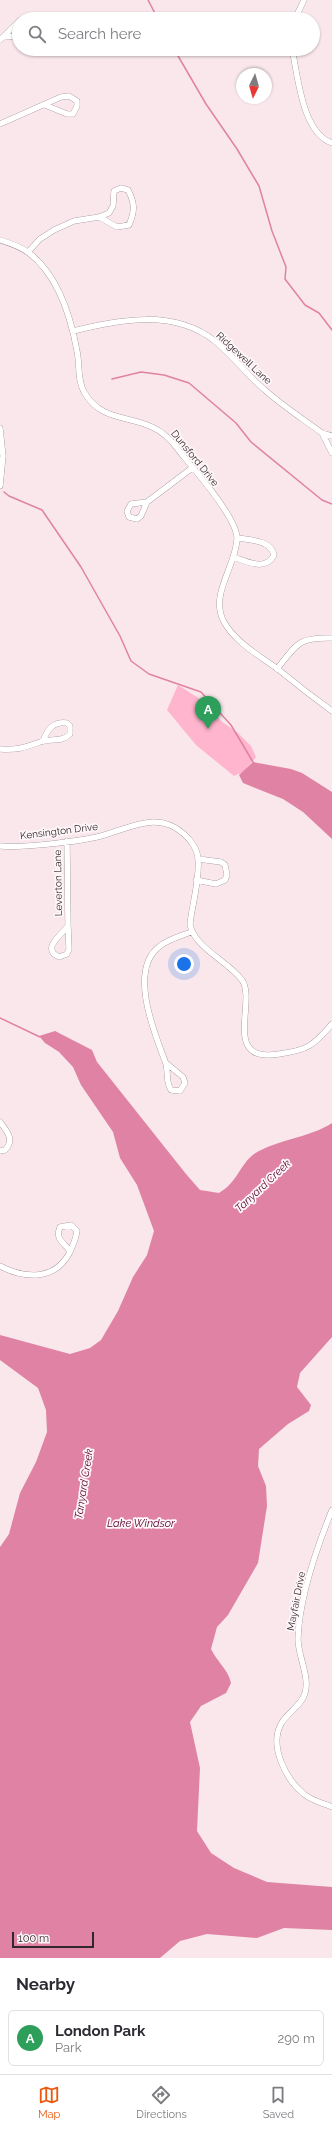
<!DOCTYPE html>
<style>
:root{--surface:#fff;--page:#f2f2f3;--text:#2b2b33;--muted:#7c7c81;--line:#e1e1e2;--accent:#ea580c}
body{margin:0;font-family:Raleway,sans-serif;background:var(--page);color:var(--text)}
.compass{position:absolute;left:236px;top:68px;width:36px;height:36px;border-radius:50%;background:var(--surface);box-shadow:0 1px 3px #0004;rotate:185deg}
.scale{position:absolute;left:12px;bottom:10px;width:82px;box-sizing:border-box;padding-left:4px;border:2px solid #2f282a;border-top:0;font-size:11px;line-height:14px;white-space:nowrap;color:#2f282a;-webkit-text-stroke:3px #fff7f9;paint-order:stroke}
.you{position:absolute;left:184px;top:964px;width:14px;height:14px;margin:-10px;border:3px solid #fff;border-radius:50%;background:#1a73e8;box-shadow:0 0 0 6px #1a73e833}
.badge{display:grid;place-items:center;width:26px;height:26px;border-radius:50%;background:var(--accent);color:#fff;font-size:13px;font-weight:700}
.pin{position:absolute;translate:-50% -33px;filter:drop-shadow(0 1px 2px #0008)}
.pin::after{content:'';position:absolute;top:21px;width:14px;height:12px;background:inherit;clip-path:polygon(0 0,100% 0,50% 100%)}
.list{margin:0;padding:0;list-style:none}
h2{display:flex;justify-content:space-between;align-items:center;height:52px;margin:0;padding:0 16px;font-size:17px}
h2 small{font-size:13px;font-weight:400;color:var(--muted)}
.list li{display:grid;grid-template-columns:26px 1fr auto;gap:12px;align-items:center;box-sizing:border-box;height:56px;margin:0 8px 8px;padding:0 8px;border:1px solid var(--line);border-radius:6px}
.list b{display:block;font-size:15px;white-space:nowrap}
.list p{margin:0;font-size:13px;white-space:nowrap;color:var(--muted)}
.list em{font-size:13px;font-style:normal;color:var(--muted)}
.icon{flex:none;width:22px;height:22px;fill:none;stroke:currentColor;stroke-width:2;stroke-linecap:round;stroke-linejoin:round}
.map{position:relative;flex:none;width:332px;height:1958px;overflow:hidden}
.search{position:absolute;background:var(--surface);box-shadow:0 1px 3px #0004;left:12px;right:12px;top:12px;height:44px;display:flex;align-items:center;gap:10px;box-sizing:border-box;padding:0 14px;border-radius:22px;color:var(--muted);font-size:15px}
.sheet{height:116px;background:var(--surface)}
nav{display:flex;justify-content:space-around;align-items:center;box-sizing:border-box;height:56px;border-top:1px solid var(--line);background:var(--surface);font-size:11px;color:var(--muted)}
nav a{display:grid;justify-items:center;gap:2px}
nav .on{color:var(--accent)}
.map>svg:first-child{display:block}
.green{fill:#ffb5cd}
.water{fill:#e082a3}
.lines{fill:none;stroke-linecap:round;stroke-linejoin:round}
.stream{stroke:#e082a3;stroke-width:1.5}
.minor-casing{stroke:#8c7c80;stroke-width:6}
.minor{stroke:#fff;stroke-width:5.5}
.labels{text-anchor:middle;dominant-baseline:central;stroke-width:3.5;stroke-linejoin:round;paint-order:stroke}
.street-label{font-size:10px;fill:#2f282a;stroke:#fff7f9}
.water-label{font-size:11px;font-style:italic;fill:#57002d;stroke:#fff7f9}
</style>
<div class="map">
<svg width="332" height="1958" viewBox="0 0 332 1958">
<rect width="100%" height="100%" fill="#f9e7ec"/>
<path class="green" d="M178 685 206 703 221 721 238 733 251 746 256 757 243 772 234 776 196 745 167 710Z"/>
<path class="water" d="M253 762 291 769 302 773 332 792V839L303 812 283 799 243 783 239 775Z
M55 1031 92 1050 97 1062 186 1174 200 1190 219 1193C223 1190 228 1187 231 1183 239 1174 244 1161 254 1154 278 1139 309 1138 332 1123V1337L300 1373 297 1387 311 1405 309 1411 288 1424 259 1449 258 1466 266 1486 267 1506 258 1563 228 1615 217 1627 211 1649C217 1662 228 1669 231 1683L226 1693 201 1706 190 1722 200 1768 197 1831 211 1853 234 1868 267 1882 332 1887V1930L284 1928 257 1938 207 1934 180 1941 160 1958H0V1547L9 1534 20 1493 36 1462 47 1432 46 1410 38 1388 0 1360V1335L70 1354 90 1348 101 1340 118 1311 133 1277 147 1255 154 1231 137 1185 120 1158 113 1132 81 1085 73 1067 59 1052 45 1043 39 1036Z"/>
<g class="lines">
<path class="stream" d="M148 0 158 19
M174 49 206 104 237 149 259 186 272 231 286 267 285 279 305 305 319 313 332 330
M112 379 141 372 164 375 189 383 236 423 251 442 322 500 332 504
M4 492 9 496 42 510 81 567 120 636 131 661 149 674 201 692 231 725 253 762
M0 1018 40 1037"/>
<g class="minor-casing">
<path id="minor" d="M23 19H30
M295 19 304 0
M5 37 19 36
M0 40 19 21
M292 49C298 76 302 133 332 143
M0 124 61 97 69 96 77 101V106L73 114H67L45 105
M0 240C10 243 21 247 29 253 58 275 71 318 77 351 80 365 77 379 84 392 101 421 126 415 152 427 164 432 173 442 180 452 194 469 238 519 237 539 236 566 209 595 224 622 236 643 260 656 279 670 296 684 314 698 332 711
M28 252 40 239 54 230 74 221 99 217 117 227 129 225C135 211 135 203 128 190L121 188 114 191 113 206 109 213 99 217
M73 331C120 320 174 308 216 342 234 357 248 376 266 391 283 406 303 419 322 433L332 436
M0 428 3 456 0 486
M322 433 332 453
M147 502 141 516 137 519 129 517 127 511 131 504 147 502 192 468
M233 557C246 561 266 572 274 555 271 540 250 540 237 538
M277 669C297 644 298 637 332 638
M0 749C18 750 23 748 40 742 51 738 61 743 70 734V726L67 723C53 721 47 730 43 741
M67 841 68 926C61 935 41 949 59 957L67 954 69 949 68 925
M0 846C23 848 74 842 97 837 127 830 156 809 184 834 191 840 198 850 198 860 200 879 192 905 190 924 194 948 227 960 242 980 257 1001 221 1064 279 1054 308 1050 313 1046 332 1024
M196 880 216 884 225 880 227 875 225 865 221 862 198 859
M166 1063 183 1077 185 1083 180 1091 171 1090C165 1081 169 1070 165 1061 154 1032 128 969 160 946 169 939 181 936 191 932
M0 1122C7 1131 15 1140 5 1150L0 1151
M0 1266C25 1279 55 1281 70 1252 73 1245 76 1239 77 1231L71 1225 60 1227C55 1239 63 1242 70 1251
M332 1510C317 1547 299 1599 298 1639 298 1656 310 1677 305 1693 302 1705 287 1713 281 1724 269 1746 286 1780 304 1794 312 1801 323 1803 332 1807"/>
</g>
<use href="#minor" class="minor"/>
</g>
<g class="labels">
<g class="street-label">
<text transform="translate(244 358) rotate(43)">Ridgewell Lane</text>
<text transform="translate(195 458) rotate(51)">Dunsford Drive</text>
<text transform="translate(59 831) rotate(-7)">Kensington Drive</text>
<text transform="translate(58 883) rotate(-91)">Leverton Lane</text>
<text transform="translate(296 1601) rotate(-79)">Mayfair Drive</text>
</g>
<g class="water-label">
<text transform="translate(263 1186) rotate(-43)">Tanyard Creek</text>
<text transform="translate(84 1484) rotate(-81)">Tanyard Creek</text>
<text x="141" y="1523">Lake Windsor</text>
</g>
</g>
</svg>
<svg class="compass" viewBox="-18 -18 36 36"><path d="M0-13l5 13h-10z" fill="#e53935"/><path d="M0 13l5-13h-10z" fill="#7c7c81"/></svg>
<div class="scale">100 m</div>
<div class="you"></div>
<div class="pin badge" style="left:208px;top:729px;background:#2e9e5b">A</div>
<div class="search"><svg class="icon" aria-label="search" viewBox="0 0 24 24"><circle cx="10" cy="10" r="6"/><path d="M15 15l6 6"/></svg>Search here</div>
</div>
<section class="sheet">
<h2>Nearby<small></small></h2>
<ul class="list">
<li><span class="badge" style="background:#2e9e5b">A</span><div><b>London Park</b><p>Park</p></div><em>290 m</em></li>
</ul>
</section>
<nav>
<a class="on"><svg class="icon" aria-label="map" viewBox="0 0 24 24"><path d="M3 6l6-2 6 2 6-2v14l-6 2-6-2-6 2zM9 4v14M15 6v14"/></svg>Map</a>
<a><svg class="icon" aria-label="directions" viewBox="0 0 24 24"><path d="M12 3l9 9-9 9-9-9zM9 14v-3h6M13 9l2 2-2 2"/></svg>Directions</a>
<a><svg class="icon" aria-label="saved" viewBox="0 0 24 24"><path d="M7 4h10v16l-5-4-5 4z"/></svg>Saved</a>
</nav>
